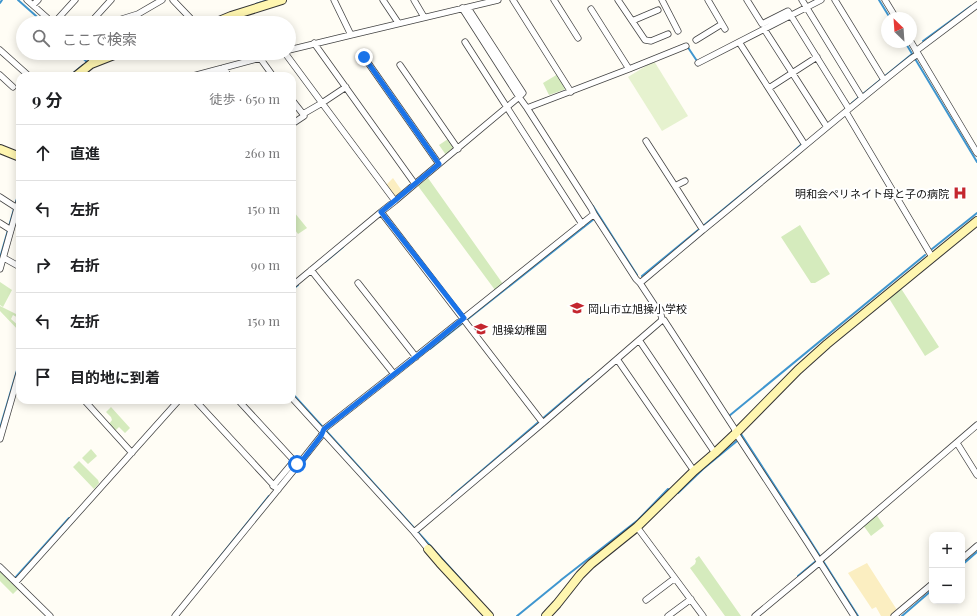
<!DOCTYPE html>
<html lang="ja">
<meta charset="utf-8">
<style>
:root{--surface:#fff;--page:#f6f6f6;--text:#202124;--muted:#757577;--line:#e0e0e0}
body{margin:0;font-family:"Playfair Display","Noto Sans JP",serif;background:var(--page);color:var(--text)}
.controls{position:absolute;right:12px;bottom:12px;display:grid;overflow:hidden;border-radius:8px;box-shadow:0 2px 10px #0003}
.controls button{width:36px;height:36px;display:grid;place-items:center;padding:0;border:0;border-bottom:1px solid var(--line);background:var(--surface);color:var(--text);font:20px sans-serif}
.compass{position:absolute;left:881px;top:12px;width:36px;height:36px;border-radius:50%;background:var(--surface);box-shadow:0 2px 10px #0003;rotate:335deg}
.stop{position:absolute;width:12px;height:12px;margin:-9px;border:3px solid #1a73e8;border-radius:50%;background:#fff}
.stop.end{background:#1a73e8;border-color:#fff;box-shadow:0 1px 4px #0008}
.list{margin:0;padding:0;list-style:none}
h2{display:flex;justify-content:space-between;align-items:center;height:52px;margin:0;padding:0 16px;font-size:17px}
h2 small{font-size:13px;font-weight:400;color:var(--muted)}
.list li{display:grid;grid-template-columns:26px 1fr auto;gap:12px;align-items:center;box-sizing:border-box;height:56px;padding:0 16px;border-top:1px solid var(--line)}
.list b{display:block;font-size:15px;white-space:nowrap}
.list em{font-size:13px;font-style:normal;color:var(--muted)}
.icon{flex:none;width:22px;height:22px;fill:none;stroke:currentColor;stroke-width:2;stroke-linecap:round;stroke-linejoin:round}
.map{position:relative;flex:none;width:977px;height:616px;overflow:hidden}
.search{position:absolute;background:var(--surface);box-shadow:0 2px 10px #0003;left:16px;top:16px;width:280px;height:44px;display:flex;align-items:center;gap:10px;box-sizing:border-box;padding:0 14px;border-radius:22px;color:var(--muted);font-size:15px}
.panel{position:absolute;background:var(--surface);box-shadow:0 2px 10px #0003;left:16px;top:72px;width:280px;height:332px;border-radius:12px}
.map>svg:first-child{display:block}
.green{fill:#d5ebbd}
.sand{fill:#fbeec1}
.pitch{fill:#e6f2cf}
.lines{fill:none;stroke-linecap:round;stroke-linejoin:round}
.stream{stroke:#3f96cf;stroke-width:2}
.street-casing{stroke:#444;stroke-width:7}
.secondary-casing{stroke:#333;stroke-width:10}
.street{stroke:#fff;stroke-width:5.5}
.secondary{stroke:#fff6b0;stroke-width:8}
.route{stroke:#1a73e8;stroke-width:5}
.labels{text-anchor:middle;dominant-baseline:central;stroke-width:4;stroke-linejoin:round;paint-order:stroke}
.poi-label{font-size:11px;fill:#111;stroke:#fff;text-anchor:start}
</style>
<div class="map">
<svg width="977" height="616" viewBox="0 0 977 616">
<rect width="100%" height="100%" fill="#fffdf5"/>
<path class="green" d="M558 74 566 89 549 95 543 83Z
M448 139 454 147 453 150 446 155 439 145Z
M428 178 503 284 495 290 418 186Z
M294 212 307 228 298 234 292 226V213Z
M800 225 830 274 815 283H811L781 237Z
M0 282 12 290 3 307 0 305Z
M900 288 902 290 939 347 925 356 890 300V297Z
M0 306 20 316V319L13 315 11 319 20 327V332L0 311Z
M111 407 130 428 125 433 119 427 115 431 109 424 112 420 111 417 106 412Z
M91 449 97 456 88 464 82 458Z
M79 461 98 480 99 483 94 489 73 467Z
M876 514 884 526 871 536 863 525Z
M699 556 741 616H725L690 568 695 564 696 561 695 559Z
M0 569 19 588 13 594 0 581Z"/>
<path class="sand" d="M393 178 402 191 395 197 386 185Z
M867 563 897 610 890 616H881L876 607 872 609 848 573Z"/>
<path class="pitch" d="M654 61 688 116 662 131 628 77Z"/>
<g class="lines">
<path class="stream" d="M18 0 44 23
M879 0 890 18
M0 3 2 0
M256 4 268 0
M198 23 219 17
M923 41 971 6
M905 42 977 162
M687 46 697 61H699
M77 53 87 62
M97 57 107 53
M70 76 83 65
M184 76 193 74
M852 103 912 54
M794 151 803 143
M593 206 637 275
M932 249 977 213
M0 258 20 188
M325 262 343 247
M642 276 769 172
M292 290 298 285
M430 349 594 219
M292 393 473 593
M729 416 925 255
M0 428 20 360
M741 434 804 531 858 616
M676 493H678L703 469 737 441
M452 496 589 379
M962 565 977 552
M798 576 816 561
M15 578 69 518
M203 578 269 496
M517 616 560 581 561 580 638 520 668 489 669 490
M902 616 932 590"/>
<g class="street-casing">
<path id="street" d="M27 0 53 23
M173 0 195 23
M334 0 351 35 498 0
M383 0 397 21 398 23
M414 0 424 17
M513 0 571 92
M554 0 578 38
M618 0 645 40 651 41 668 34
M662 0 678 31
M708 0 725 29
M747 0 762 24 788 11 849 109
M802 0 862 98
M835 0 884 80
M885 0 896 18
M33 5 38 0
M468 8 523 93 519 97 527 108
M591 9 629 69 686 46
M129 17 132 23
M632 21 658 10
M54 23 75 0
M90 23 111 0
M109 23 138 14 162 0
M764 29 827 127
M696 40 722 24
M465 42 582 224
M739 42 805 145
M911 42 977 153
M314 43 415 184 519 97 462 8
M0 50 29 76
M289 50 351 35
M916 51 977 5
M85 53 95 62
M285 53 322 103 303 114 292 100
M364 57 439 164
M260 58 273 76
M698 63 821 0
M400 65 458 149
M223 68 229 76
M0 75 13 87
M193 76 279 53
M346 87 322 103 395 201 415 184
M769 88 817 57
M846 112 932 257
M292 124 304 116 303 114
M646 141 675 186 685 181
M675 186 703 230C773 173 841 114 912 58L918 54
M0 197 17 208
M381 212 543 423 639 340
M594 214 636 279 640 283
M0 223 11 230
M703 230 640 283 661 315 662 319 664 320 734 428 737 435 807 542 854 616
M4 258 20 267
M0 269 20 198
M358 283 416 357
M292 286 381 212 395 201
M662 319 661 321 639 340 715 453
M617 359 694 471
M394 374 594 214 591 208 527 108 629 69
M292 398 414 532
M84 400 132 453
M195 400 278 490
M238 400 298 465
M0 439 20 370
M957 443 977 475
M273 486 294 461
M637 527 703 616
M428 549 414 532 543 423
M962 559 977 546
M819 561 977 425
M0 567 50 616
M16 582 179 400
M646 600 675 578
M175 616 298 465 321 436 324 429 394 374 311 270
M668 616 691 599
M755 616 820 562
M894 616 932 584"/>
</g>
<g class="secondary-casing">
<path id="secondary" d="M214 23 231 16 282 0
M76 76 91 64 119 53
M0 149 20 157
M428 549 440 563 489 616
M546 616 557 604 580 575 591 564 637 527 694 471 715 453 734 435 798 370 827 344 977 221"/>
</g>
<use href="#street" class="street"/>
<use href="#secondary" class="secondary"/>
</g>
<g class="lines">
<path class="route" d="M297 464 298 466 321 436 324 429 328 426 416 357 464 318 381 212 439 164 364 57"/>
</g>
<defs>
<g id="hospital-bare" transform="scale(1.08)"><path d="M-5-5h3v3.5h4V-5h3V5h-3V1.5h-4V5h-3Z" fill="#c4262e" stroke="#fff" stroke-width="2.5" paint-order="stroke"/></g>
<g id="school-bare" transform="scale(1.08)"><path d="M0-5L7-2L0 1L-7-2ZM-4 1L0 2.5L4 1V4Q0 6-4 4Z" fill="#c4262e" stroke="#fff" stroke-width="2.5" paint-order="stroke"/></g>
</defs>
<g fill-rule="evenodd">
<use href="#hospital-bare" x="960" y="193"/>
<use href="#school-bare" x="577" y="308"/>
<use href="#school-bare" x="481" y="329"/>
</g>
<g class="labels">
<g class="poi-label">
<text x="949" y="193" text-anchor="end">明和会ペリネイト母と子の病院</text>
<text x="588" y="308">岡山市立旭操小学校</text>
<text x="492" y="329">旭操幼稚園</text>
</g>
</g>
</svg>
<div class="controls">
<button>+</button>
<button>−</button>
</div>
<svg class="compass" viewBox="-18 -18 36 36"><path d="M0-13l5 13h-10z" fill="#e53935"/><path d="M0 13l5-13h-10z" fill="#757577"/></svg>
<div class="stop" style="left:297px;top:464px"></div>
<div class="stop end" style="left:364px;top:57px"></div>
<div class="search"><svg class="icon" aria-label="search" viewBox="0 0 24 24"><circle cx="10" cy="10" r="6"/><path d="M15 15l6 6"/></svg>ここで検索</div>
<section class="panel">
<h2>9 分<small>徒歩 · 650 m</small></h2>
<ul class="list">
<li><svg class="icon" aria-label="ahead" viewBox="0 0 24 24"><path d="M12 20V5M6 11l6-6 6 6"/></svg><div><b>直進</b></div><em>260 m</em></li>
<li><svg class="icon" aria-label="left" viewBox="0 0 24 24"><path d="M17 20v-9H6M10 6l-5 5 5 5"/></svg><div><b>左折</b></div><em>150 m</em></li>
<li><svg class="icon" aria-label="right" viewBox="0 0 24 24"><path d="M7 20v-9h11M14 6l5 5-5 5"/></svg><div><b>右折</b></div><em>90 m</em></li>
<li><svg class="icon" aria-label="left" viewBox="0 0 24 24"><path d="M17 20v-9H6M10 6l-5 5 5 5"/></svg><div><b>左折</b></div><em>150 m</em></li>
<li><svg class="icon" aria-label="arrive" viewBox="0 0 24 24"><path d="M6 21V4h12l-3 4 3 4H6"/></svg><div><b>目的地に到着</b></div></li>
</ul>
</section>
</div>
